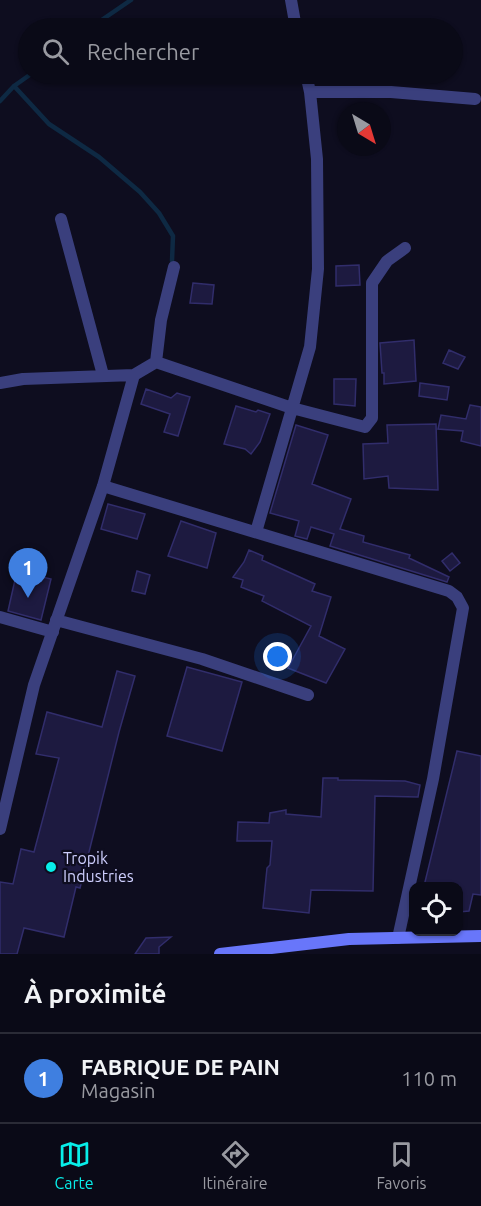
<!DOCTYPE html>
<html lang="fr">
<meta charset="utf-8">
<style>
:root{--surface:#0a0a17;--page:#131320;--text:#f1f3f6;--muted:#999aa1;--line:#2a2b36;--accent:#08eee9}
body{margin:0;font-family:Ubuntu,sans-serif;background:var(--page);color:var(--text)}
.controls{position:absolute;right:18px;bottom:18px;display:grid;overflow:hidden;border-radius:12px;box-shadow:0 2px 4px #0004}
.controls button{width:54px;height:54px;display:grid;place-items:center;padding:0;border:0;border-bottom:2px solid var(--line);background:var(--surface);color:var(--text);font:30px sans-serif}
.compass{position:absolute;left:337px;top:102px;width:54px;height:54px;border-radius:50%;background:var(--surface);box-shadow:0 2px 4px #0004;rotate:142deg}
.you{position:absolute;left:278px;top:657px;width:21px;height:21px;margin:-15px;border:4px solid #fff;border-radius:50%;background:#1a73e8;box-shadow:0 0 0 9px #1a73e833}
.badge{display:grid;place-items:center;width:39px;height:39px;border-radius:50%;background:var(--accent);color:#fff;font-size:20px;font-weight:700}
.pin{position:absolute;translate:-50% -50px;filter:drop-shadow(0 2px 3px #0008)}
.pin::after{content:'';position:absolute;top:32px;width:21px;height:18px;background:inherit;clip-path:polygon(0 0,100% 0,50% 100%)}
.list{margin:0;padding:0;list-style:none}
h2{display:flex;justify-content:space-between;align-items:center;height:78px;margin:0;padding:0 24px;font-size:26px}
h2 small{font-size:20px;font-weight:400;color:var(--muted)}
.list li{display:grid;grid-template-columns:39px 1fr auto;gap:18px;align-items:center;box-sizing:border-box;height:90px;padding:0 24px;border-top:2px solid var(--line)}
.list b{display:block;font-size:22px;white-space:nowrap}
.list p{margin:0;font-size:20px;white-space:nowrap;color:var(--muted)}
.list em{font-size:20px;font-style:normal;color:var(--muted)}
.icon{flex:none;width:33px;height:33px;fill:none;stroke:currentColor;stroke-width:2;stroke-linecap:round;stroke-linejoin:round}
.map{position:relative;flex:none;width:481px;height:954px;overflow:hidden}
.search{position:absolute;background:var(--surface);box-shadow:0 2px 4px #0004;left:18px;right:18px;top:18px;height:66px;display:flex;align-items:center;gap:15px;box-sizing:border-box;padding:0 21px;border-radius:33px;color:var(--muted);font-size:22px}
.sheet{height:168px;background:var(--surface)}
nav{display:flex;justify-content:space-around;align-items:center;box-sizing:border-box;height:84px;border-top:2px solid var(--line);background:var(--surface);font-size:16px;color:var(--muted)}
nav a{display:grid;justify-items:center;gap:3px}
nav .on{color:var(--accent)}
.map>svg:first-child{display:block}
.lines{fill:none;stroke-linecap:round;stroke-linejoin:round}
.stream{stroke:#0e2943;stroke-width:4.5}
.building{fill:#1d1a40;stroke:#312d6b;stroke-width:1.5}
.minor{stroke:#3a3f7d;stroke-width:12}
.secondary{stroke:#6876fa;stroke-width:12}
.poi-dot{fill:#08eee9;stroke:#0e0d1f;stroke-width:2}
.labels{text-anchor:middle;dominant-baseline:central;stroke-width:4.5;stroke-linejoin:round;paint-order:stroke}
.poi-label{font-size:16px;fill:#cdcefd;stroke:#0e0d1f;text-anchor:start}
</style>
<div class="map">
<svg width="481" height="954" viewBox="0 0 481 954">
<rect width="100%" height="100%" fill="#0e0d1f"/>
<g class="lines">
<path class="stream" d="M90 28 131 0
M14 86 49 124 99 157 140 192 159 213 173 236 172 261
M0 101 14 86 31 74"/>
</g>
<path class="building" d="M359 265 360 285 336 286V266Z
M193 283 214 285 212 304 190 303Z
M414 340 416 381 384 384V373H382L380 343Z
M449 350 465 357 458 369 443 363Z
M334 379H356L355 406 334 404Z
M420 383 449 387 447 400 419 396Z
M146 389 171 398 177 393 190 397 178 436 164 432 170 414 141 404Z
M470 405 481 407V446L461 441 463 431 438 429 441 415 466 419Z
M236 406 256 412 258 410 270 414 260 442 251 454 245 449 224 444Z
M436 424 438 490 389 488 388 476 364 479 363 444 388 443 387 425Z
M296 425 328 435 312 484 351 499 340 529 364 536 363 542 410 555 409 558 449 577 447 582 330 546 334 534 311 527 307 539 295 536 299 521 270 513Z
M108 504 145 514 137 539 101 529Z
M181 521 216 533 207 568 168 556Z
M249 550 263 556 262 560 315 584 312 591 331 597 319 636 345 649 326 683 288 668 311 626 262 601 264 596 241 587 243 580 233 577 244 562Z
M452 553 460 563 450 571 442 561Z
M17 571 51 579 41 620 8 611Z
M137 571 150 575 145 594 132 591Z
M187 667 242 682 222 751 167 736Z
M117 671 135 676 119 732 80 888 76 887 64 937 24 928 17 954H0V882L13 884 21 849 34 852 59 758 36 754 47 712 102 727Z
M457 751 481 756V895L473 894 469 911 459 912V886H424Z
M323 778H338V780L405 781 420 785 418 797 375 796 373 891 311 890 309 913 263 908 267 868 270 865 272 841H237L238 822 269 823 270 813 286 810V814L321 817Z
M171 937 159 947V954H135L146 938Z"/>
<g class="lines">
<path class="minor" d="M291 0 296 28
M310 92H391L475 99
M61 219 103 375
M156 362 292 408 365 427 372 418V283L387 261 405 248
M0 383 23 379 134 375
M103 486 449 591 457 597 463 608 433 779 398 938
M256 532 310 347 318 269 317 159 310 92 306 74
M0 617 53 632
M56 620 202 659 308 695
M0 829 34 685 103 486 134 375 156 362 161 320 174 267"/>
<path class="secondary" d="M220 954 349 939 481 936"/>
</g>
<circle class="poi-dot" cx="51" cy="867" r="6"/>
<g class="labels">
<g class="poi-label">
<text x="63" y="858">Tropik<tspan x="63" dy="18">Industries</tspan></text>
</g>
</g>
</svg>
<div class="controls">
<button><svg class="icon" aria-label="locate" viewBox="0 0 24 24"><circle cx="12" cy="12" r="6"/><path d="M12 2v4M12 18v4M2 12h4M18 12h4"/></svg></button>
</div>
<svg class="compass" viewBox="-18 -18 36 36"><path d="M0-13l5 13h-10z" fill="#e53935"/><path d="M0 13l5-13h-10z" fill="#999aa1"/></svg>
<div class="you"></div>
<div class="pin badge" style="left:28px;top:598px;background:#3f7fe0">1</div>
<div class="search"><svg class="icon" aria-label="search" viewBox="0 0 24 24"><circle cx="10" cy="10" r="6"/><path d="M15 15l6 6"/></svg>Rechercher</div>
</div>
<section class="sheet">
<h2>À proximité<small></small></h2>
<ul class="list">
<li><span class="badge" style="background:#3f7fe0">1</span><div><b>FABRIQUE DE PAIN</b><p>Magasin</p></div><em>110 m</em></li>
</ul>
</section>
<nav>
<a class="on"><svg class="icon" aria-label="map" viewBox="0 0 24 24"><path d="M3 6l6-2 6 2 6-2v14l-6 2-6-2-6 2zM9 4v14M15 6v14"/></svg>Carte</a>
<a><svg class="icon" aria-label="directions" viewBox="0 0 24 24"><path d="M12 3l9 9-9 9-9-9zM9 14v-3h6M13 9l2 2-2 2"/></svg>Itinéraire</a>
<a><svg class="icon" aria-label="saved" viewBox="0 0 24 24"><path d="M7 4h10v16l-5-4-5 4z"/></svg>Favoris</a>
</nav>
